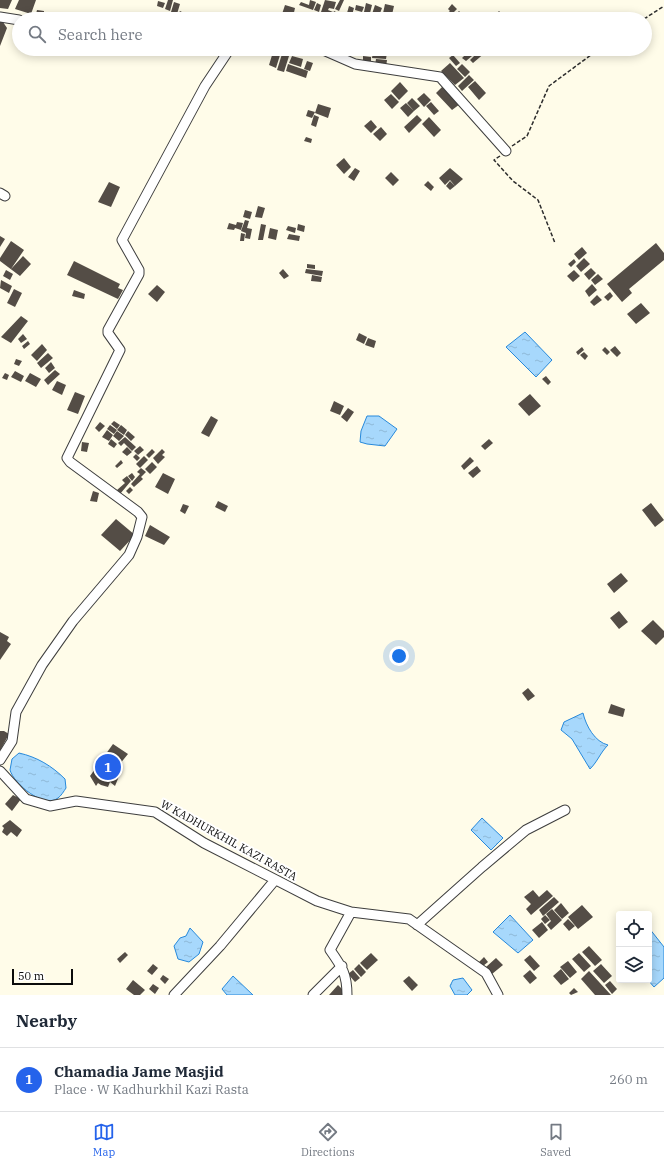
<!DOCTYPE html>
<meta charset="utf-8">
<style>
:root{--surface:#fff;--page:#f2f2f3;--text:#1f2937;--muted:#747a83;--line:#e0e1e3;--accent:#2563eb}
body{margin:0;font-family:"IBM Plex Serif",serif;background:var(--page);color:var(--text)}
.controls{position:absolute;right:12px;bottom:12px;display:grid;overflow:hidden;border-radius:4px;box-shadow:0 2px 10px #0003}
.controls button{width:36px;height:36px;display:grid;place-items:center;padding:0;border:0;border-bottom:1px solid var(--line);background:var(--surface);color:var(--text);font:20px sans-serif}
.scale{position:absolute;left:12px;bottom:10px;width:61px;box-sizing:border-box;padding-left:4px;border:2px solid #0b0b0b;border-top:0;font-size:11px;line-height:14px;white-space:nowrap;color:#0b0b0b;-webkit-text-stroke:3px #fff;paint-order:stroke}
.you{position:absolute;left:399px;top:656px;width:14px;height:14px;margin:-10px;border:3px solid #fff;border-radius:50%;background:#1a73e8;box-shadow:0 0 0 6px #1a73e833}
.badge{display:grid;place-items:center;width:26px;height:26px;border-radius:50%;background:var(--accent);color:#fff;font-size:13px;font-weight:700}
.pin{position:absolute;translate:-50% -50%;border:2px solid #fff;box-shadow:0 1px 4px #0006}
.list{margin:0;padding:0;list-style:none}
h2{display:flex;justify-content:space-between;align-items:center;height:52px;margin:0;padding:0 16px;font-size:17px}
h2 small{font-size:13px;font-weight:400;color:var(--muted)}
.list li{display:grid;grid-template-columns:26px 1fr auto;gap:12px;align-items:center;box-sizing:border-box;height:64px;padding:0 16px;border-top:1px solid var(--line)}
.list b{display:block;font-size:15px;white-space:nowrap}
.list p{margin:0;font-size:13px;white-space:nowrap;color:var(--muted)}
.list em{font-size:13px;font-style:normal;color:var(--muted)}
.icon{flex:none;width:22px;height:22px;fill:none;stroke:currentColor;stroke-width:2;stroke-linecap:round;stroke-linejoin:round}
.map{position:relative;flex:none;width:664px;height:995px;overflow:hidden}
.search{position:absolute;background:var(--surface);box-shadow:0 2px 10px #0003;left:12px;right:12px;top:12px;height:44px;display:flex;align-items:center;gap:10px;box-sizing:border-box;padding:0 14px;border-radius:22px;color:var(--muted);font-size:15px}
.sheet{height:116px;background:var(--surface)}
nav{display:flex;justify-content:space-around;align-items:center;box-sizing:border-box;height:56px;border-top:1px solid var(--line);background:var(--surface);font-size:11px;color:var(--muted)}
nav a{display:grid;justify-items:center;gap:2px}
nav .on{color:var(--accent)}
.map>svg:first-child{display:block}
.water{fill:url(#water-ripples);stroke:#2789db}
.building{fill:#544d46}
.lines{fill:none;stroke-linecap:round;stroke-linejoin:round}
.minor-casing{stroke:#3e3e3e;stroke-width:11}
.path{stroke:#2d2d2d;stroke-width:1.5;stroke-dasharray:4 2;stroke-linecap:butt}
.minor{stroke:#fff;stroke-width:9}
.labels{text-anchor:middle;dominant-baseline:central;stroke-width:4;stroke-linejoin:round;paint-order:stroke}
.street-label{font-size:11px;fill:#0b0b0b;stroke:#fff}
</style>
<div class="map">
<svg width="664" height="995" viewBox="0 0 664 995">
<defs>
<pattern id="water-ripples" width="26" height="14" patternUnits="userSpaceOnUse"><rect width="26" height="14" fill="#a7d8fc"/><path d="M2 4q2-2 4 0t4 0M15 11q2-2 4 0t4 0" fill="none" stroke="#8eb8d7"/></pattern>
</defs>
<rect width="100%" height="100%" fill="#fffce9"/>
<path class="water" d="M525 332 552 360 536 377 506 347Z
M367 416H379L397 429 385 446 367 444 360 442 361 431Z
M583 713C586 726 595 742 608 745 600 753 598 761 590 769L572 739 561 730 564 722Z
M19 753C37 757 52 766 65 779L66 788C64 791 61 796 58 798 44 809 14 784 10 770L12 759Z
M482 818 503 838 491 850 471 830Z
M510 915 533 940 518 953 493 932Z
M190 928 203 942 199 954 189 962 178 959 174 946 180 938 186 936Z
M649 928 664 947V978L654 987 648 980Z
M233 976 253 995H227L222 989Z
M463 978 472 990 467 995H455L450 986 453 980Z"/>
<path class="building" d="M0 0H12L8 9 0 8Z
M19 0H36L31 14 15 9Z
M168 0H173L170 11 165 9Z
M310 0 316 2 313 10 299 5 301 2 309 5Z
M325 0 336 2 334 9 329 8 328 10 333 12 332 16 334 11 338 13 336 19H326L328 14 321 12Z
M340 0H344L339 11 335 9Z
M158 1 165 3 163 8 157 6Z
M174 2 180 4 177 14 171 12Z
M317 3 321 5 319 12 314 10Z
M366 3 372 5 370 13 364 12Z
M385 4 394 6 391 19 382 18Z
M452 4 457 9 452 14 454 16 459 11 461 13 455 19H450L446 14 450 11 448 9Z
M285 5 295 8 293 17 282 14Z
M356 5 364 7 362 12 355 10Z
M375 5 382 8 379 16 372 14Z
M349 6 354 8 352 15 347 13Z
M37 10 44 11V16L36 14Z
M180 11 186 14 183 19 177 16Z
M499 11 506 18 505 19H501L496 14Z
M491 12 494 15 489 19H483Z
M60 13 78 16V19H59Z
M46 14H53L52 19H45Z
M319 14 325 15 324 19H318Z
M125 15 138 19H124Z
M0 21 3 22 7 28 0 46Z
M481 49 486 52 473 63 470 60Z
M273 52 280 55 276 68 269 65Z
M373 52 387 53 386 59 372 58Z
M468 52 472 56 466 61 462 58Z
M282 54 289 56 284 72 277 70Z
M453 55 460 63 456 66 449 58Z
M292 56 303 59 301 67 289 63Z
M363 56 371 57V63L363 62Z
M376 59 387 60 386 67 375 65Z
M307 61 313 63 310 71 304 69Z
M450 63 464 78 455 85 441 71Z
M288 64 308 71 306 78 286 71Z
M462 64 470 72 465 77 457 69Z
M469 75 474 80 462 91 458 86Z
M475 81 486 93 479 100 468 87Z
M400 82 408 91 399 100 391 91Z
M443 86 460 104 452 110 436 93Z
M424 93 431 100 424 107 417 99Z
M391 94 399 102 392 109 384 100Z
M412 98 420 106 414 111 407 103Z
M431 102 439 111 434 115 426 106Z
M406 103 414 111 408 117 400 108Z
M318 104 331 108 328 118 315 113Z
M308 110 315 112 312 118 306 116Z
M314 115 319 117 316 127 311 125Z
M417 115 422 120 409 133 404 127Z
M429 117 441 130 434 137 422 124Z
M371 120 377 127 371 133 364 126Z
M381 127 387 134 380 141 373 134Z
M306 137 312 139 311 143 304 141Z
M344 158 351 167 344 174 336 165Z
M355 168 360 171 354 181 348 177Z
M450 168 463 179 455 186 450 180 445 185 439 178Z
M391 172 399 180 393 186 385 178Z
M428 181 434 187 431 191 424 185Z
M450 181 455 186 450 190 446 186Z
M109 182 120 187 111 207 98 202Z
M258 206 265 208 262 218 255 217Z
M245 210 252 212 250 219 243 217Z
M245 220 249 221 247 228 252 229 250 239 245 238 246 233 241 231Z
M237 222 243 223 241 230 235 228 234 230 227 229 229 223 236 225Z
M261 224 266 225 263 240H258Z
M298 224 305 226 304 232 297 230Z
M288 226 296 228 295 233 286 230Z
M270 228 278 230 276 240 268 238Z
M241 233 245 234 244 241H240Z
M289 234 300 236 299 241 287 239Z
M0 236 5 239 0 247Z
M11 241 24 250 11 269 23 256 31 264 20 276 0 261V258Z
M656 243 664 253V260L629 289 632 293 622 302 607 284Z
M582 247 587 253 579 260 574 254Z
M584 258 590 264 581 272 576 266Z
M574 259 576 262 571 267 568 264Z
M74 261 120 284 118 288 123 290 118 299 67 275Z
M307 264 315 265V269L307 268Z
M591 268 596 273 589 280 584 274Z
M283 269 289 276 284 279 279 273Z
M306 269 323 271 322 276 305 273Z
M6 270 13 274 10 280 3 276Z
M574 270 580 276 573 282 567 276Z
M598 274 603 279 595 285 591 280Z
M312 275 322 277 321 282 311 281Z
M1 280 12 286 9 293 0 288Z
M592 284 597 290 589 297 585 291Z
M157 285 165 292 157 302 148 294Z
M14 289 22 293 15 307 7 303Z
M74 290 85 294 84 299 72 296Z
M610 292 613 296 608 301 604 297Z
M597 295 602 300 594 306 590 302Z
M641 303 650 313 636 324 627 314Z
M21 316 28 321 11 343 1 337Z
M359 333 367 337 364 344 356 340Z
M23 334 27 339 21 343 18 339Z
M368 338 376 341 374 348 365 345Z
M28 341 30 344 24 349 22 346Z
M42 344 47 350 37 361 31 355Z
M615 346 621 353 617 357 610 350Z
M582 347 584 350 578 355 576 352Z
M605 347 610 352 607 355 602 350Z
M584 352 588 356 585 360 580 355Z
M48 353 53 358 41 368 37 363Z
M16 359 22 361 19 366 14 364Z
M51 362 55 368 49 373 45 368Z
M55 370 60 374 48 385 44 380Z
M15 371 24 376 21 382 11 377Z
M5 373 9 375 7 380 2 378Z
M30 373 41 379 36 387 25 381Z
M546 376 551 382 548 385 542 379Z
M57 381 66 385 62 395 52 390Z
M75 392 85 396 78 414 67 410Z
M530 394 541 406 529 416 518 404Z
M334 401 344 406 340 415 330 411Z
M348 408 354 412 347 422 341 417Z
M211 416 218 420 209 437 201 433Z
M114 421 120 425 117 429 111 424Z
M100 422 105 426 99 432 95 428Z
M110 425 117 430 114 434 107 429Z
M121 425 127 430 124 435 117 430Z
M107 430 113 435 109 441 102 437Z
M117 431 124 436 119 441 113 436Z
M128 431 135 437 131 441 125 435Z
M125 437 136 447 132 451 124 443 121 446 118 443Z
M111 439 117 444 114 448 108 444Z
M489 439 493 443 485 450 481 446Z
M82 442 89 443 87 452 81 451Z
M140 446 144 450 138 455 134 451Z
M127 447 132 452 127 456 122 452Z
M152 449 155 452 149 458 146 455Z
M162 449 165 452 162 455 165 457 158 464 153 458Z
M136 454 140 458 137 461 133 457Z
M144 456 148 460 140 468 136 464Z
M470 457 474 461 464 470 461 466Z
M121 460 123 463 117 468 115 466Z
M152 462 157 467 150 474 145 469Z
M477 466 481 471 473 478 468 473Z
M141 468 146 472 141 477 143 479 134 487 131 484 140 474 137 472Z
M132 473 135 477 132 481 128 476Z
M163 473 175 479 168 494 155 487Z
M127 476 131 481 120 494 117 490 125 483 122 480Z
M130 487 133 490 129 494 126 491Z
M93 491 99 493 97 502 90 501Z
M218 501 228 506 225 512 215 507Z
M651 503 664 520 655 527 642 510Z
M183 504 189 506 185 514 180 511Z
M116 519 135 535 120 551 101 535Z
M150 525 170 537 164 545 145 536Z
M621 573 628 581 614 593 607 584Z
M619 611 628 622 619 629 610 618Z
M653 620 664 631V637L656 645 641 631Z
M0 632 9 637 7 641 11 644 0 660Z
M528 688 535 696 528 701 522 693Z
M611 704 625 709 623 717 608 713Z
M0 731H4L9 734 0 751Z
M113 744 128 754 119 765 122 769 115 786 110 782 108 787 101 785 98 783 96 786 90 776Z
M13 795 21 799 12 811 5 804Z
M10 820 22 830 17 837 11 832 7 836 2 832 4 828 2 826Z
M533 890 539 897 547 890 553 896 531 915 526 909 531 904 524 897Z
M554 897 559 902 543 916 539 910Z
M561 903 569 913 562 919 554 910Z
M582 905 593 917 578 929 568 917Z
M552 909 562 920 551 930 547 925 551 921 546 914Z
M545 915 550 920 545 924 541 919Z
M568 919 575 926 569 931 563 924Z
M542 922 548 930 539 938 532 930Z
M589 946 602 960 595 966 582 952Z
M125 952 128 955 120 963 117 959Z
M371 953 378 960 367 970 360 963Z
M579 953 591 966 584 972 572 959Z
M530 955 540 966 534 971 524 960Z
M484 957 488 962 483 966 479 962Z
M496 958 503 965 492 974 486 967Z
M568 961 577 972 570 978 560 967Z
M153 964 158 968 152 975 147 971Z
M359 964 366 972 361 977 354 969Z
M601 964 612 976 604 983 593 971Z
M561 969 569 979 561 985 553 976Z
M353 970 360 978 355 982 348 974Z
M530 970 537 978 530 984 523 976Z
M589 971 611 995H595L581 979Z
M163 975 169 979 165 984 160 979Z
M409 976 418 985 412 991 403 981Z
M133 980 145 990 140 995H134L126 989Z
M610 981 617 989 612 994 605 985Z
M153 984 159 988 155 994 149 989Z
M338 985 346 993 343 995H329Z
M574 988 578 992 571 995 569 993Z"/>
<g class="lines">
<g class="minor-casing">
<path id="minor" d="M0 17 19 20
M225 49 323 50 355 64 440 77 506 151
M0 193 5 196
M0 760 12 741 16 712 42 665 73 621 129 555 137 537 142 517 138 512 70 462 67 458 120 350 108 333V330L139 274V270L122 240 205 86 229 50
M0 771 26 799 50 806 76 801 155 812 204 843 317 901 351 912 409 919 486 973 498 995
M417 925 482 867 526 830 565 810
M174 995 220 946 275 880
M313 995 342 966
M347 995C347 974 342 967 330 950L351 912"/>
</g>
<path class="path" d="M644 19 664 6
M512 146 527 136 549 86 599 49
M500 156 494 160 513 181 538 200 555 243"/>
<use href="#minor" class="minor"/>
</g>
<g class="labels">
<g class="street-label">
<text transform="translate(229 840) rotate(29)">W KADHURKHIL KAZI RASTA</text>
</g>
</g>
</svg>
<div class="controls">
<button><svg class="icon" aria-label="locate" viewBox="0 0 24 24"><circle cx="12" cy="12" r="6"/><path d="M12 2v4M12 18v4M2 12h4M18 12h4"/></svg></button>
<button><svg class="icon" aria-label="layers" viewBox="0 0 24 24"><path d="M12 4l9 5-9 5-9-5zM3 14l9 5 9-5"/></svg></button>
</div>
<div class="scale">50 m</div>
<div class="you"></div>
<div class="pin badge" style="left:108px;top:767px">1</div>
<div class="search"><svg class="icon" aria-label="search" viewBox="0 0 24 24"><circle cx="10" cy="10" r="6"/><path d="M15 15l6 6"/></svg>Search here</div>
</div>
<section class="sheet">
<h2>Nearby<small></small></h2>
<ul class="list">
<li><span class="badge">1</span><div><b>Chamadia Jame Masjid</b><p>Place · W Kadhurkhil Kazi Rasta</p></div><em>260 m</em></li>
</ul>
</section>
<nav>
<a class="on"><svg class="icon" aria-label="map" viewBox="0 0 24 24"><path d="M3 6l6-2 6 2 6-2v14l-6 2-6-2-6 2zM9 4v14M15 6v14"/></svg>Map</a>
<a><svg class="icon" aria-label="directions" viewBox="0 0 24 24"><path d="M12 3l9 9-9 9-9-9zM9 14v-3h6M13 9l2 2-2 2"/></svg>Directions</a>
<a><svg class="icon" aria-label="saved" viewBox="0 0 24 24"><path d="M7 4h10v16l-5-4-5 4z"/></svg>Saved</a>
</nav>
